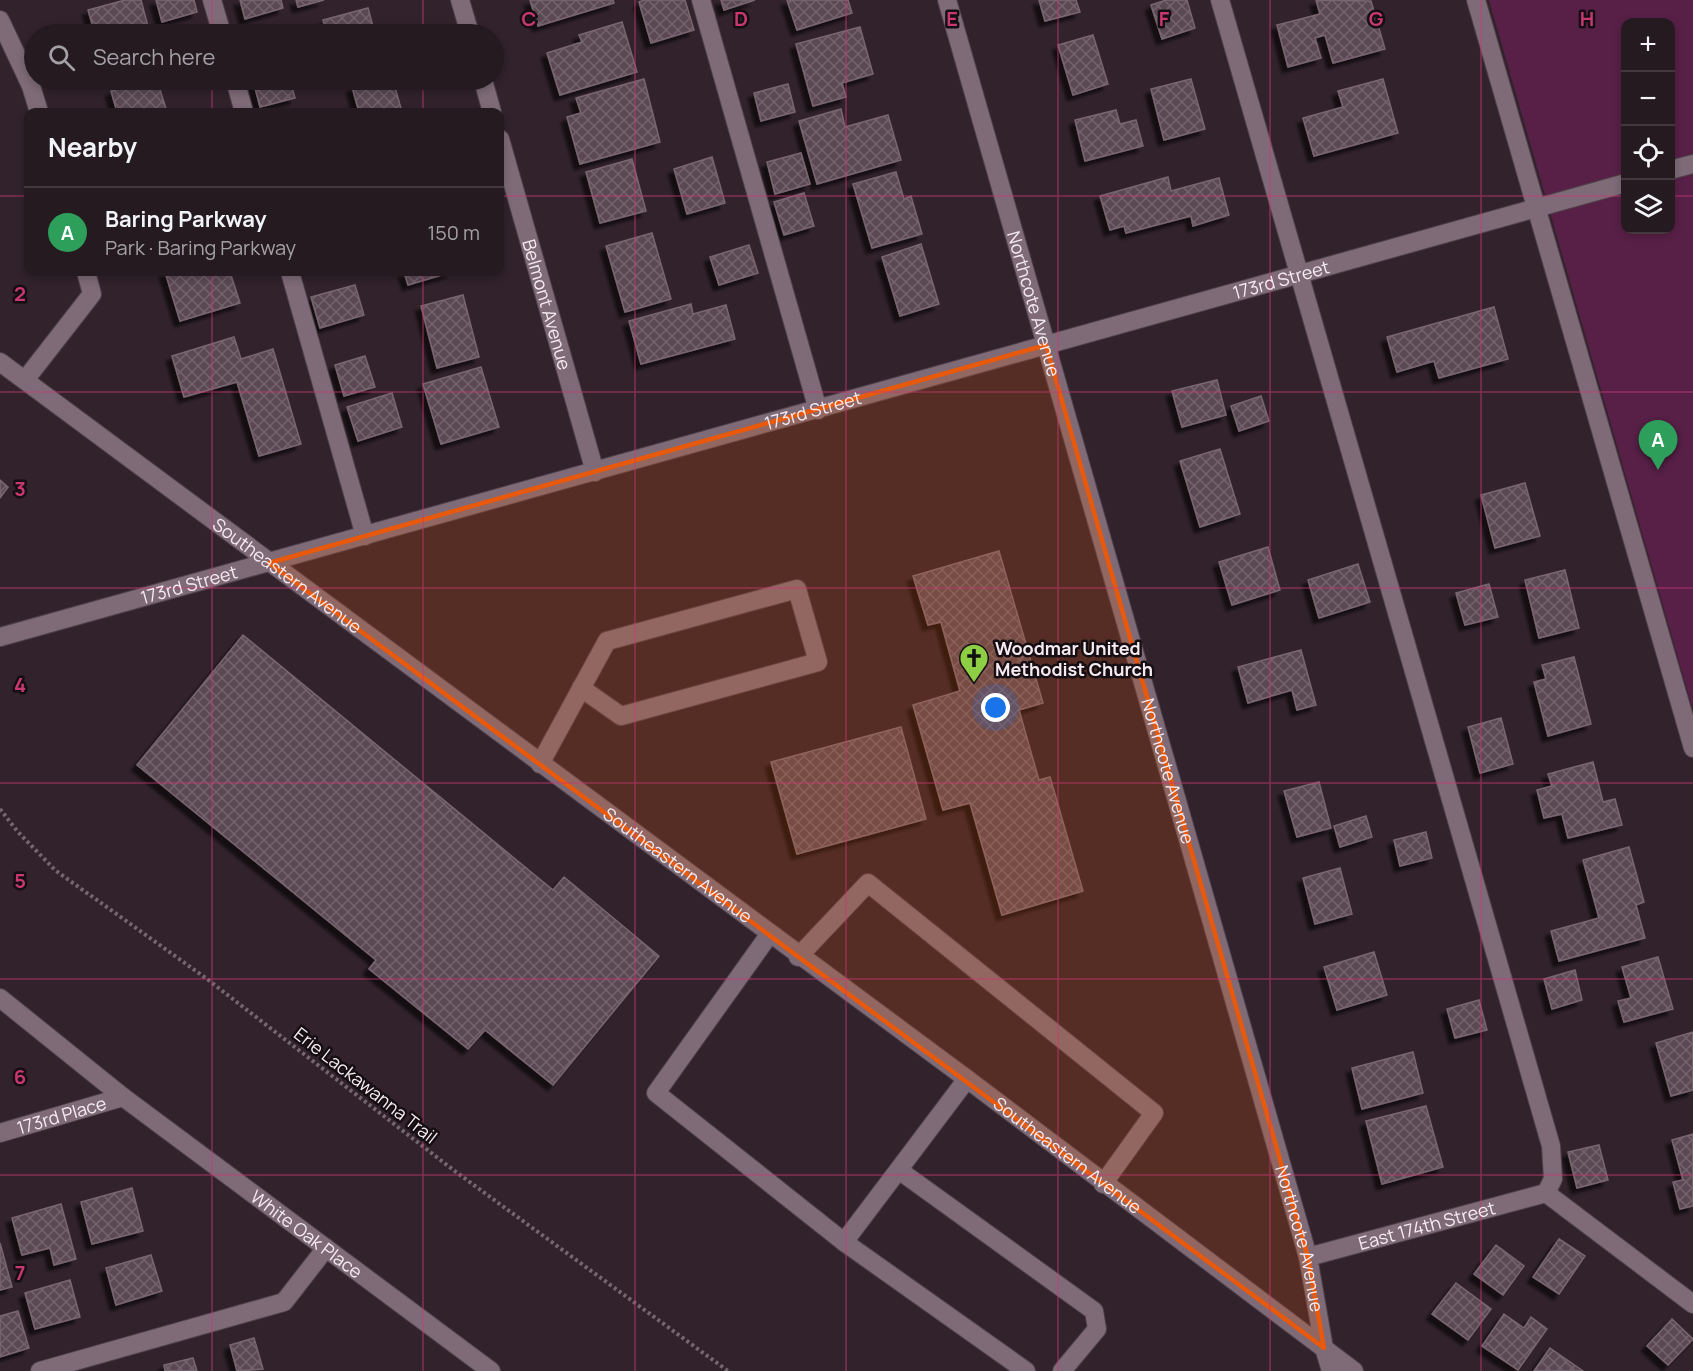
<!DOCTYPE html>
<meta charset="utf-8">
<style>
:root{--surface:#251a20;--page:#2d2329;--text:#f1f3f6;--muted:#a3a1a5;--line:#42383e;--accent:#b45309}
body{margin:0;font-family:Manrope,sans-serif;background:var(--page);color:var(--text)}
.controls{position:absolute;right:18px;top:18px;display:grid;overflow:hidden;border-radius:12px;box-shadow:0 3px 9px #0003}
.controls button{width:54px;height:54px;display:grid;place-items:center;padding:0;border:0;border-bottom:2px solid var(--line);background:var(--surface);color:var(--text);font:30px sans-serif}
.you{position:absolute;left:996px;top:708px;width:21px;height:21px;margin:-15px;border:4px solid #fff;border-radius:50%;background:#1a73e8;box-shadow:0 0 0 9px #1a73e833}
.badge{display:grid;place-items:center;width:39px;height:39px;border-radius:50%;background:var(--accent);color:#fff;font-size:20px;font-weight:700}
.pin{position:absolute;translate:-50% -50px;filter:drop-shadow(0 2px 3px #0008)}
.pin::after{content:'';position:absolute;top:32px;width:21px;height:18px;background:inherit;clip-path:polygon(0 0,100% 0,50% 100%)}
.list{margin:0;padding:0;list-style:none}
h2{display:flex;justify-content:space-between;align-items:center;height:78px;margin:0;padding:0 24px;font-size:26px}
h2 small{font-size:20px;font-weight:400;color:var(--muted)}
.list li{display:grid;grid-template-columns:39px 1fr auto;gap:18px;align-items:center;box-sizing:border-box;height:90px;padding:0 24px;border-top:2px solid var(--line)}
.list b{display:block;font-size:22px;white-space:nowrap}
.list p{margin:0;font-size:20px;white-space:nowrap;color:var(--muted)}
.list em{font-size:20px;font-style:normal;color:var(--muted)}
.icon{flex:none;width:33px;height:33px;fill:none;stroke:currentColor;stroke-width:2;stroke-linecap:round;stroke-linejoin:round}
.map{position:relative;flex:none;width:1693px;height:1371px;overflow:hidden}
.search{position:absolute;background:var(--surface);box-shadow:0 3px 9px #0003;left:24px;top:24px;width:480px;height:66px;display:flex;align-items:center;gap:15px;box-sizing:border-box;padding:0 21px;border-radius:33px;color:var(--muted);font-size:22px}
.panel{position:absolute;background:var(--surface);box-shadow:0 3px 9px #0003;left:24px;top:108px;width:480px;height:168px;border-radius:12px}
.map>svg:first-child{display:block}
.green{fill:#582047;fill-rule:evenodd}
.building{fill:url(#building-cross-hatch);stroke:#796671;stroke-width:1.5;filter:url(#shadow)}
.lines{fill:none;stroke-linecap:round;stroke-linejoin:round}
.minor-casing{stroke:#4e4149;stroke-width:20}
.path{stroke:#74676f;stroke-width:4;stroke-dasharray:3 3;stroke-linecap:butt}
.minor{stroke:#7e6b77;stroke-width:18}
.marked{fill:#e8590c;fill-opacity:0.2;stroke:#e8590c;stroke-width:4.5;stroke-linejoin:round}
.grid{fill:none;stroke:#ca3872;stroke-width:1.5;stroke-opacity:0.55}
.labels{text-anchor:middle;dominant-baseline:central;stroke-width:5;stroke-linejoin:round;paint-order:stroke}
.street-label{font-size:18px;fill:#f6ebf1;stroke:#150e12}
.poi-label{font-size:18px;font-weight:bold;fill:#f6ebf1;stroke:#150e12;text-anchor:start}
.grid-label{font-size:20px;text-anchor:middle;font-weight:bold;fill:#ca3872;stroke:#150e12;stroke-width:5;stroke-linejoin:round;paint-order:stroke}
</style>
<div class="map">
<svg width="1693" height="1371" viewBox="0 0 1693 1371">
<defs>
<pattern id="building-cross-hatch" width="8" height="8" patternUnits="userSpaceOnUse" patternTransform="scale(1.5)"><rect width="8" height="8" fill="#5a4853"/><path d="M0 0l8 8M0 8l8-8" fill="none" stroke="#72636c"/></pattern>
<filter id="shadow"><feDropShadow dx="-5.5" dy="5.5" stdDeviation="1.5" flood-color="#0009"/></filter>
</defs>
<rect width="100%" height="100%" fill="#31222b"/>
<path class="green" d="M1489 0H1693V710ZM1626 22H1670V230H1626Z"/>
<path class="building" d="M125 0H141L150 34H95L88 10Z
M156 0H194L197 12 162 22Z
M240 0H281L283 8 245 19Z
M296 0H324L298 7Z
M530 0H613L614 3 538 26Z
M644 0H685L694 30 651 43 639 2Z
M721 0H755L724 10Z
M787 0H848L852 13 797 30Z
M1039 0H1076L1080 12 1045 21Z
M1166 0H1187L1195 28 1162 39 1151 5Z
M1316 0 1371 1 1385 49 1333 63 1325 35 1315 38 1321 58 1288 67 1277 25 1320 14Z
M368 8 375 34H327L323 20Z
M622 22 637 72 560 95 547 53 582 42 579 35Z
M860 27 873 74 842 83 846 97 813 106 796 44Z
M1093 35 1108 84 1073 95 1058 45Z
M644 79 660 142 580 164 567 117 581 113 576 98Z
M1191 79 1205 129 1164 140 1151 89Z
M1383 79 1398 133 1314 156 1303 118 1343 107 1338 91Z
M148 80H157L167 112H117L111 91Z
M253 80H290L295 98 260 107Z
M377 80H393L402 112H359L352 87Z
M788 84 795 112 761 121 754 93Z
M841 109 845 127 888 115 901 160 817 184 799 121Z
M1116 110 1120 124 1136 120 1143 146 1085 161 1075 120Z
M801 153 810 184 775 194 767 162Z
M712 157 725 203 687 214 674 169Z
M632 159 646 211 600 223 586 172Z
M896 172 904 199 911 196 922 234 872 248 853 184Z
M1168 177 1171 191 1219 178 1229 215 1193 226 1191 216 1126 233 1124 226 1110 230 1100 196Z
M804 193 814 226 784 235 774 202Z
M652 233 671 299 625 312 606 246Z
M921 244 939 304 900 316 882 257Z
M749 245 758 273 719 285 710 257Z
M165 272H230L240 303 180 321Z
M404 272H452L408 285Z
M355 285 364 315 320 328 311 297Z
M463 295 479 357 437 368 421 306Z
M691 304 693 314 726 305 735 339 641 364 629 321Z
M1494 307 1508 359 1439 378 1434 361 1397 372 1387 337Z
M234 337 241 359 273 349 301 444 259 456 237 382 184 397 172 356Z
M365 356 375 387 344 396 335 365Z
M481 367 499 427 441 444 423 384Z
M1217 380 1226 415 1182 427 1172 391Z
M392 393 402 427 358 441 347 407Z
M1261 396 1269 421 1239 431 1231 406Z
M1220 449 1240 514 1200 527 1180 461Z
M0 480 8 487 0 498Z
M1525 483 1540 536 1495 548 1481 495Z
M1268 547 1280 590 1232 605 1219 562Z
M999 551 1043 703 1019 710 1039 780 1050 777 1083 891 1002 915 970 803 943 810 913 705 960 691 941 622 928 625 913 576Z
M1358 564 1370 602 1319 618 1308 580Z
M1565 570 1579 628 1539 638 1525 580Z
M1489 584 1498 617 1465 625 1456 593Z
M243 635 553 890 564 877 659 956 553 1085 485 1030 468 1049 369 969 376 960 137 765Z
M1301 650 1316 705 1297 710 1292 690 1248 703 1238 667Z
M1574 657 1591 724 1548 736 1534 682 1546 679 1542 665Z
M1501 718 1513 764 1480 773 1468 727Z
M901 727 926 819 797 854 771 762Z
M1593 762 1603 802 1615 799 1622 825 1568 838 1562 814 1544 818 1537 790 1552 786 1548 774Z
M1319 782 1331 828 1297 837 1284 791Z
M1366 816 1372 837 1340 847 1334 826Z
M1426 832 1432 858 1400 866 1394 840Z
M1629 847 1644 902 1636 905 1645 938 1559 961 1551 931 1599 918 1583 860Z
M1340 868 1352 914 1315 924 1303 878Z
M1374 952 1387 995 1337 1010 1324 967Z
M1658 957 1673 1009 1624 1022 1618 1001 1631 998 1622 967Z
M1575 970 1582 1000 1552 1009 1544 979Z
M1479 1000 1487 1030 1455 1038 1447 1009Z
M1693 1032V1090L1671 1096 1656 1043Z
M1413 1052 1423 1093 1362 1109 1352 1068Z
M1426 1106 1443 1167 1382 1184 1366 1121Z
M1693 1134V1206L1680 1209 1673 1182 1683 1180 1672 1140Z
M1599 1145 1608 1180 1577 1188 1568 1152Z
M132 1188 143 1231 92 1244 81 1202Z
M61 1204 76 1259 54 1265 50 1248 22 1255 12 1218Z
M1559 1239 1585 1256 1559 1294 1533 1277Z
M0 1243 12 1287 0 1290Z
M1496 1245 1524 1266 1503 1295 1474 1274Z
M151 1255 162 1291 116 1305 106 1268Z
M70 1280 80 1317 35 1329 25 1293Z
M1456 1283 1491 1309 1468 1340 1432 1314Z
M18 1311 29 1348 0 1357V1316Z
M1504 1314 1524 1328 1531 1317 1547 1329 1518 1370 1482 1346Z
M1672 1319 1693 1339 1668 1365 1647 1346Z
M254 1338 263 1369 237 1371 230 1345Z
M1550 1348 1583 1371H1534Z
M193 1358 197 1371H165L164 1365Z"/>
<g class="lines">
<g class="minor-casing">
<g id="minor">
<path d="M212 0 222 34"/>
<path d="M460 0 470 34"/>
<path d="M701 0 818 410"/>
<path id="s1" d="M947 0 1308 1257 1324 1348 1331 1371"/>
<path d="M1220 0 1551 1146 1553 1179 1546 1193"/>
<path d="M1476 0 1693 748"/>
<path d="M0 20 31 86 39 112"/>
<path d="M235 80 244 112"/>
<path d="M483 80 492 112"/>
<path id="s2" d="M500 139 595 472"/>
<path d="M1670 170 1693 164"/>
<path d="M290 272 365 536"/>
<path id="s3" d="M0 362 967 1079 1354 1371"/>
<path d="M25 380 92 294 86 272"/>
<path id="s4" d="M0 637 1626 183"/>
<path d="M540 764 607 641 797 589 818 662 621 716 581 688"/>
<path d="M769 935 656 1093 844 1242 967 1079"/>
<path d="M798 957 868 883 1154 1113 1103 1184"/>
<path id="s5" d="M0 998 123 1097 491 1371"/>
<path id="s6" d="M0 1133 123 1097"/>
<path d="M900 1171 1094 1311 1097 1329 1062 1371"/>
<path d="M1546 1193 1693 1304"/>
<path d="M844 1242 1026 1371"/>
<path id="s7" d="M1308 1257 1546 1193"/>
<path d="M40 1371 284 1302 326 1248"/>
</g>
</g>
<path class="path" d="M0 809 18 832 55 870 207 979 456 1172 728 1371"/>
<use href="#minor" class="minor"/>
</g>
<path class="marked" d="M1046 345 1308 1257 1324 1348 269 563Z"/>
<path class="grid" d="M212 0V34M423 0V34M635 0V1371M846 0V1371M1058 0V1371M1270 0V1371M1481 0V1371M212 80V112M423 80V112M0 196H28M500 196H1626M1670 196H1693M212 272V1371M423 272V1371M0 392H1693M0 588H1693M0 783H1693M0 979H1693M0 1175H1693"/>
<defs>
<g id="church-pin" transform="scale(1.5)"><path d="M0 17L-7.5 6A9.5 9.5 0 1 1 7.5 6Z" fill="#8dce44" stroke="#150e12"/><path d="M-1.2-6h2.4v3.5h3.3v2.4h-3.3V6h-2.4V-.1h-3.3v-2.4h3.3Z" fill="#111"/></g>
</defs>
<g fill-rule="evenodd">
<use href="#church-pin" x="974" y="658"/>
</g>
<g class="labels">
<g class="street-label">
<text stroke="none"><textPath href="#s4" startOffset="1330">173rd Street</textPath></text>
<text stroke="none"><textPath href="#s1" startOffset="316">Northcote Avenue</textPath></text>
<text stroke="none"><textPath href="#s2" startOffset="172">Belmont Avenue</textPath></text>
<text stroke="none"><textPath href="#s4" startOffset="844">173rd Street</textPath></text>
<text stroke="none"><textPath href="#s3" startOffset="358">Southeastern Avenue</textPath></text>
<text stroke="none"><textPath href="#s4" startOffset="196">173rd Street</textPath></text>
<text stroke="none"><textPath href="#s1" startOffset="802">Northcote Avenue</textPath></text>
<text stroke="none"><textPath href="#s3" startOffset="844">Southeastern Avenue</textPath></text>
<text transform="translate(366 1085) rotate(38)">Erie Lackawanna Trail</text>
<text stroke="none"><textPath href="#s6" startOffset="64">173rd Place</textPath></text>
<text stroke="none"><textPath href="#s3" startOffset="1330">Southeastern Avenue</textPath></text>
<text stroke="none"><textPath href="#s7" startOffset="123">East 174th Street</textPath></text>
<text stroke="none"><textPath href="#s5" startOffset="387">White Oak Place</textPath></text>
<text stroke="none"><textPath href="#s1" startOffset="1288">Northcote Avenue</textPath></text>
</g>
<g class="poi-label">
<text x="995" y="648">Woodmar United<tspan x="995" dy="21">Methodist Church</tspan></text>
</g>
</g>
<g class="grid-label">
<text x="529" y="26">C</text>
<text x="741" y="26">D</text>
<text x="952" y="26">E</text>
<text x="1164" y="26">F</text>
<text x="1376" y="26">G</text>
<text x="1587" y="26">H</text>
<text x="20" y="301">2</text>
<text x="20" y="496">3</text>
<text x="20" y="692">4</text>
<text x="20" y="888">5</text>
<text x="20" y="1084">6</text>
<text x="20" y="1280">7</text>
</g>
</svg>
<div class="controls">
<button>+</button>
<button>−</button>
<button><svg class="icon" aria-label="locate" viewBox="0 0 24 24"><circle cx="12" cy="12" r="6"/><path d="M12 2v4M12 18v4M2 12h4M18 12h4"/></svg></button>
<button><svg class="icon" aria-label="layers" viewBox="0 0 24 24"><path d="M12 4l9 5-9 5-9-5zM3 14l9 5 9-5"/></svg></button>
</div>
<div class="you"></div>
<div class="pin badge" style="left:1658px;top:470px;background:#2e9e5b">A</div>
<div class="search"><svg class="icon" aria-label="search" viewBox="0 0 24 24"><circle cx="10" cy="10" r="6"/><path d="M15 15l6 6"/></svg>Search here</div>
<section class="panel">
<h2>Nearby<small></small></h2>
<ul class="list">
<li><span class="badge" style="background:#2e9e5b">A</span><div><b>Baring Parkway</b><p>Park · Baring Parkway</p></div><em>150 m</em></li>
</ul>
</section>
</div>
